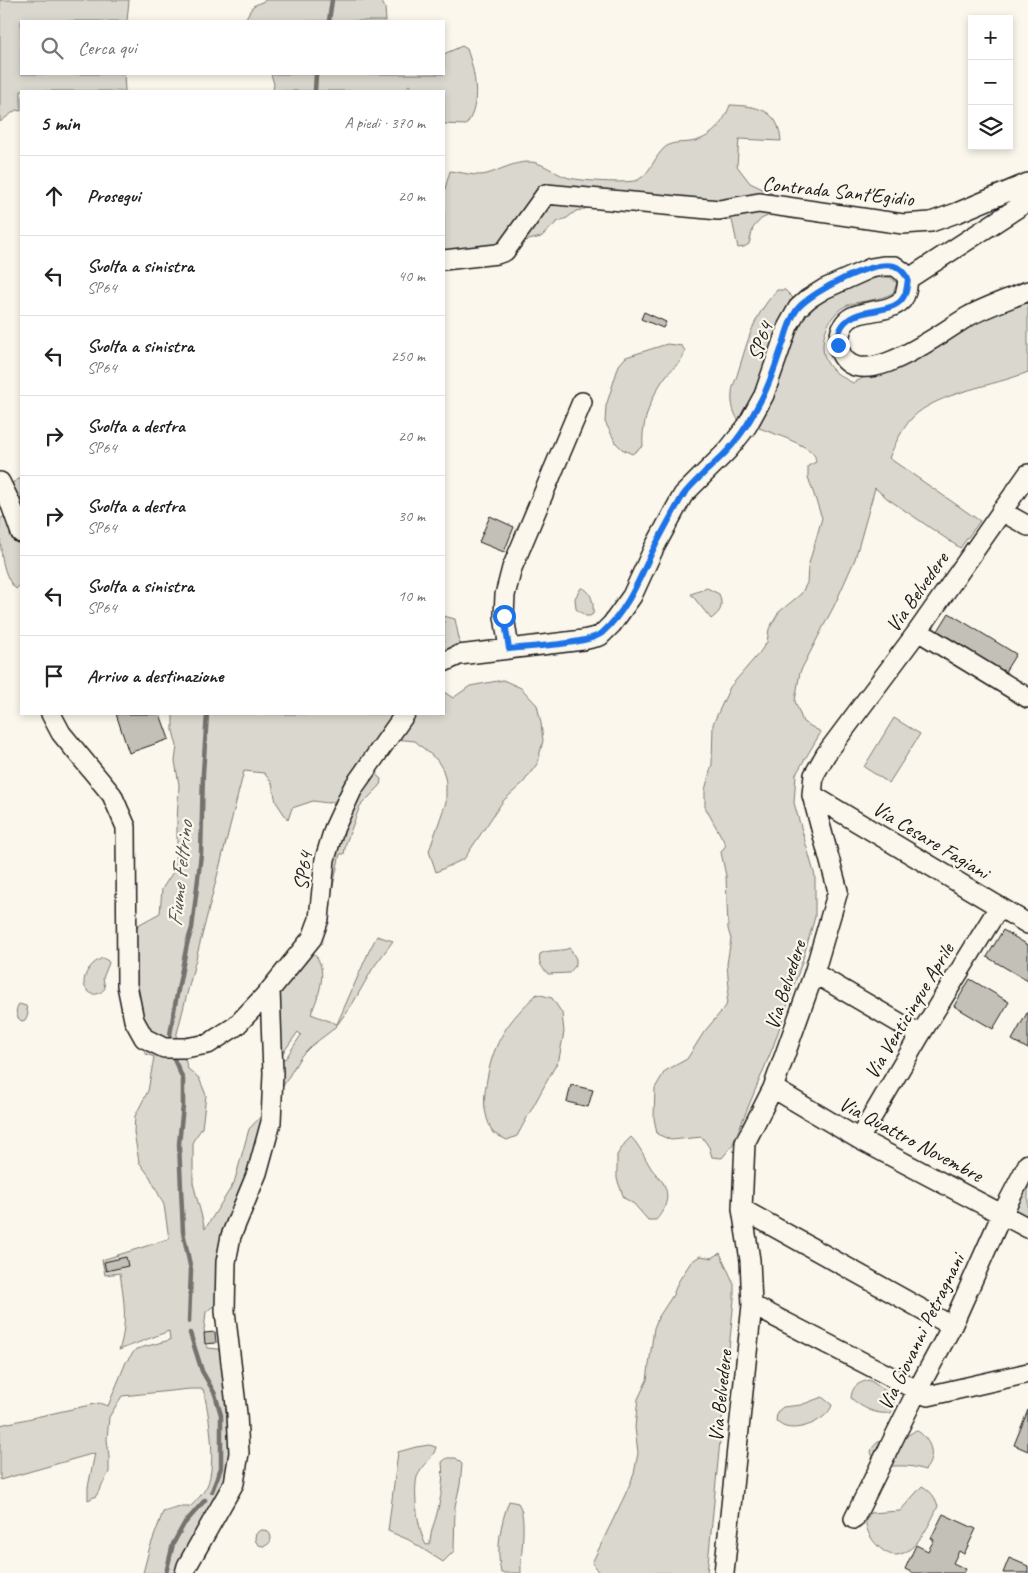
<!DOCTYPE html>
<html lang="it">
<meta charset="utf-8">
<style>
:root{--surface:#fff;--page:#f6f6f6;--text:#222;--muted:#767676;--line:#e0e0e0}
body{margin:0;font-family:Caveat,sans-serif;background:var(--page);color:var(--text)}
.controls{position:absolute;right:15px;top:15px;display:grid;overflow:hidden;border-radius:0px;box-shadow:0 2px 8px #0003}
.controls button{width:45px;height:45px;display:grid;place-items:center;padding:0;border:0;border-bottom:1px solid var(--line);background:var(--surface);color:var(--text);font:25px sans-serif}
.stop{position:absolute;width:15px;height:15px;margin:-11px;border:4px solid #1a73e8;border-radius:50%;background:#fff}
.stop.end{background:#1a73e8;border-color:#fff;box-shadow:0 1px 5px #0008}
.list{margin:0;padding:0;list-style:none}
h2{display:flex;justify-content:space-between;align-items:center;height:65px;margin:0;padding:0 20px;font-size:21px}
h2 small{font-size:16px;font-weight:400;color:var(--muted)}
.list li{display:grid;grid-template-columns:32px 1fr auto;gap:15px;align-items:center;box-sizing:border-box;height:80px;padding:0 20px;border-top:1px solid var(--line)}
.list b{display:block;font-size:19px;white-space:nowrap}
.list p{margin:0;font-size:16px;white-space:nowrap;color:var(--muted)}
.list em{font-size:16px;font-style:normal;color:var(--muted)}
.icon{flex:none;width:28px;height:28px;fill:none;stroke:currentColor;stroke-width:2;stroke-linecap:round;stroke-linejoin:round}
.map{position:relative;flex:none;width:1028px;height:1573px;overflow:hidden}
.search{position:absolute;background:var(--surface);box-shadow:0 2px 8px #0003;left:20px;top:20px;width:425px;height:55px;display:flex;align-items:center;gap:12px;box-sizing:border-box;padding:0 18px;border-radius:0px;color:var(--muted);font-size:19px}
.panel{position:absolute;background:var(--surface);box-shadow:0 2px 8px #0003;left:20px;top:90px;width:425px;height:625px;border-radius:0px}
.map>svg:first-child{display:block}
.green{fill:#dad7ce;stroke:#7b7a75}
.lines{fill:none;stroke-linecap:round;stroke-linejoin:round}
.stream{stroke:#74726e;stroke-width:4.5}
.building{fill:#c3c0b8;stroke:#1c1c1c}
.minor-casing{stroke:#1c1c1c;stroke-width:22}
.minor{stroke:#fbf7ec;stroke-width:19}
.route{stroke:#1a73e8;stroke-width:6}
.labels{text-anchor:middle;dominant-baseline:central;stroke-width:4.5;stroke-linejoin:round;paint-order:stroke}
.street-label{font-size:21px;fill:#1c1c1c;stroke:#fbf7ec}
.water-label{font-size:22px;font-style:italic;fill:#575653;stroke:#fbf7ec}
</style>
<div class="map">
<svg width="1028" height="1573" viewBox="0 0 1028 1573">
<rect width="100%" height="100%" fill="#fbf7ec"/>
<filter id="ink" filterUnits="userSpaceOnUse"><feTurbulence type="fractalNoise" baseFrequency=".02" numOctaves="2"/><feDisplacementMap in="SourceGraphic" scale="10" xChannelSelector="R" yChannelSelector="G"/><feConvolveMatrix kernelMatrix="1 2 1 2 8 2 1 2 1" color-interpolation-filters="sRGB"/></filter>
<g filter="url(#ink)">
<path class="green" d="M0 0H129L127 21H21V74H124L125 91H21V111L16 110 0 122Z
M266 0H381L385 8 386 21H244L253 6Z
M462 46 467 49C475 72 482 104 466 125L444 124V91H414L409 85 403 91H273L274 84 271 74H444V54Z
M730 105C757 106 779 109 781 141L739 139 737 166 750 183 773 194 782 202 781 210 761 219 753 228 749 244 744 247 738 248 732 220H712L687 215 591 204 585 209 576 211 567 218 557 222 541 237 525 241 520 238 444 259V192L450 171C461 172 476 177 487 174 500 170 514 162 528 162 541 161 554 173 566 177 576 181 629 184 638 180 653 172 656 149 671 144 677 142 684 143 690 142 711 139 723 124 730 105Z
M890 277 897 283 893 293C878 301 863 300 848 305 827 313 816 346 828 364 834 373 844 378 853 383L1028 294V372C995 386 937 392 912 418 902 429 895 444 889 458L980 521 960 548 888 499 875 488 855 559 835 604 800 672 795 701 803 722 821 732 796 774 794 803 815 876V917L802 962 773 1047 732 1146 722 1158 712 1157 709 1147 702 1137 671 1140 657 1134 654 1118 655 1088 665 1071 687 1059 704 1032 726 1006 729 988 727 964 731 939 728 929 726 876 721 852 726 845 705 807V790L712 764 713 724 730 687 760 652 767 642 769 629 779 612 801 594 807 583 808 567 822 518 808 477V466L816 462C815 460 816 457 814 455 809 445 765 430 753 426L807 306C833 294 860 276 890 277Z
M777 290H785L794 299 788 309 757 390 740 423C734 414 731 405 732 394 732 386 736 380 738 372 749 338 752 318 777 290Z
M667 344 682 346 685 351C682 363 673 367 666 376 652 394 641 423 643 446L632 454 622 449 616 443 605 422 606 406 619 365 626 357Z
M21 478V523L10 491 12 483Z
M9 513 21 546V584L16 589C0 574 0 542 0 519Z
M581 588H583C592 592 594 604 593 614L590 616H586L576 609 575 598Z
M707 588 719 594C723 606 722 611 711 619L691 594Z
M444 616 455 619 461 648 444 653Z
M503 680 521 688 537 705 541 723 543 741 537 764 523 783 503 801 464 859 436 872 429 851 446 802V782L443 770 437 760 415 741 394 739 411 714H444V692L453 698 470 686Z
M173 714H396L346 799 328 803 313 801 292 808 288 820 276 802 272 783 264 773 244 771 175 1041C169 1040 158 1039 153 1035 131 1015 136 960 135 932L138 925 160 913 162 889 173 872 177 845V821L179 785 175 761 177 746 173 731Z
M894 718 920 734 889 783 864 767Z
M373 772 381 779 380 786 360 806 346 843 344 854H340L326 918 333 831Z
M377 936 393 941 373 968 353 1003 337 1025 331 1031 311 1046 301 1056 279 1093V1061L286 1058 301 1035 298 1032 282 1054H278L274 991 312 951C330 969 319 994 311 1014L337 1024 369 951Z
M570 948 576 959V965L569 973 548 974C542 967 538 964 540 954 549 949 560 952 570 948Z
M103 958 108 961 109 963 103 978 105 988C98 998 88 995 84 985 83 973 92 962 103 958Z
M537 994 552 998 562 1013 564 1032 559 1059 517 1136 507 1140 493 1133C490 1127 487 1120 486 1114 483 1104 485 1090 487 1079 494 1040 509 1020 537 994Z
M19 1004 26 1006 28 1014 25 1020 22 1021C15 1018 15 1009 19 1004Z
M147 1049 184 1056 188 1069 199 1078 206 1095 202 1128 193 1141V1183L205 1229 234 1183 249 1129 268 1109 217 1303 206 1312 204 1330 208 1348 218 1349 222 1357 226 1373 230 1460 226 1485 198 1527 186 1551 180 1573H143L149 1550 163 1512 180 1507H190C196 1501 203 1494 207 1486 217 1464 209 1412 203 1389H190L122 1396 109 1417 107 1439 109 1457V1472L96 1496 88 1500V1487L95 1453 0 1480V1425L99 1403 108 1406 126 1362 136 1349 170 1340 169 1331 119 1350C128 1325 124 1299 120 1273L105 1275 102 1260 169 1239 164 1205 150 1177 139 1162 134 1132 135 1116 148 1091 154 1057 144 1053Z
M631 1137C640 1146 644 1157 651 1168 655 1174 663 1180 665 1187 670 1199 664 1211 656 1220H648L634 1204 624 1198 617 1179V1155L625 1143Z
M1028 1177V1219L1011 1210Z
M720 1253 734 1284V1299L707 1573H599L592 1563 625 1495 634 1474 638 1453 635 1427 638 1399 647 1380 654 1328 658 1318 673 1295 678 1282 691 1262 700 1256 712 1258Z
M869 1380 889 1393 894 1402 891 1413C876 1415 862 1408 851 1398 852 1386 858 1383 869 1380Z
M822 1397 832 1405C828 1420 798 1433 783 1426 781 1425 779 1423 776 1422L777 1412 783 1407 801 1405Z
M916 1430C931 1439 937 1456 925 1470 919 1468 912 1466 905 1466 889 1465 877 1471 871 1452 876 1435 893 1441 906 1436 909 1435 913 1432 916 1430Z
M429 1445 436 1447C435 1456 421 1467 417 1477 413 1493 418 1531 426 1545L430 1544C430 1534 433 1527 436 1517 441 1498 444 1482 442 1462L447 1458H456L462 1464 460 1485 455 1506 454 1551 443 1562 409 1540 388 1531 398 1452 416 1447Z
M922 1486C931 1491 935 1497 938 1506 931 1522 917 1552 897 1555 883 1557 864 1534 866 1520 867 1519 869 1515 870 1513L900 1511Z
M509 1501 518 1503C528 1517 520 1555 521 1573H501C496 1548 500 1525 509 1501Z
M255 1538a8 8 0 1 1 16 0a8 8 0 1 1-16 0Z"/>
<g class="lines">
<path class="stream" d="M329 21 332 0
M315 91 316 74
M170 1035 175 1005 187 944 192 928 201 854 203 773 207 714
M172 1055 183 1079V1106L179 1144 183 1232 191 1270 189 1322
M190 1333 202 1371 215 1394 221 1415V1468L212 1491
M166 1573 173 1544 184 1524 205 1500"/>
</g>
<path class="building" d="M644 312 666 322 663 328 641 319Z
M490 516 514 527 504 552 479 542Z
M949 613 1016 654 1003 675 936 634Z
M116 714H160L169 739 129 753Z
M1003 930 1028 945V981L987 957Z
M970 979 1009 1002 993 1029 954 1006Z
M1027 1013H1028V1049L1012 1040Z
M571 1085 593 1090 588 1107 567 1102Z
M126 1257 128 1266 106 1271 104 1262Z
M215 1332 216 1343 205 1344 204 1333Z
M1028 1410V1451L1014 1445Z
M943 1514 976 1529 964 1554 959 1551 953 1563 966 1569 964 1573H913L905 1569 916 1545 928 1551 934 1540 931 1538Z
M1009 1558 1028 1566V1573H1003Z"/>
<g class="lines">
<g class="minor-casing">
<path id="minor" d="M444 260 497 254 505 251 546 194 719 210 759 203 903 224 931 222 959 212 1028 183
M908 279 1028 201
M0 482 10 502 21 533
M1001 511 1028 526
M918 631 1028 698
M509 649 504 616 505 595 512 568 582 402
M444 662 459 655 583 640 600 636 612 624 632 596 654 548 683 495 728 450 747 426 764 395 788 326 798 308 808 299 824 289 871 268 883 266H895L903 272 908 279C907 286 907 294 902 300 885 318 845 303 840 335 839 340 837 344 839 349 856 400 944 330 969 316 987 306 1009 299 1028 291
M51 714 61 733 112 795 126 827 127 985 134 1020 144 1038 164 1048H185L208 1044 236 1026 270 990 312 938 319 919 325 859 334 829 353 788 405 714
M812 795 1028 924
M814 973 920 1035
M773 1088 859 1139 1028 1228
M859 1139 920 1035 999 907
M742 1209 952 1326
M752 1305 928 1396 1028 1373
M854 1519 917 1391 952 1326 1002 1214 1028 1164
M185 1573 187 1566 234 1483 239 1453 237 1414 225 1311 226 1262 231 1236 257 1173 271 1122 273 1073 270 990
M724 1573 752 1305 750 1260 742 1209 745 1143 773 1088 814 973 838 891 812 795 814 775 826 754 918 631 1028 474"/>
</g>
<use href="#minor" class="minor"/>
</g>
</g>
<g class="lines" filter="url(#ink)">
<path class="route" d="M504 616 509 649C528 647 589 644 602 633 627 611 639 580 653 550 662 533 672 514 682 497 692 482 714 465 727 451 742 435 752 417 762 398 771 381 777 360 784 341 787 330 791 316 799 307 814 291 872 260 894 266 901 268 905 274 908 279 907 284 907 290 905 294 896 319 852 302 840 330 838 334 838 341 838 345"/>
</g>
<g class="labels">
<g class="street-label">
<text transform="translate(838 191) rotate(6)">Contrada Sant'Egidio</text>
<text transform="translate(760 341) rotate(-70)">SP64</text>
<text transform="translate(917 592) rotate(-55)">Via Belvedere</text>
<text transform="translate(931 840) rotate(31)">Via Cesare Fagiani</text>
<text transform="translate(303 871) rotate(-82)">SP64</text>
<text transform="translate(785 985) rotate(-72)">Via Belvedere</text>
<text transform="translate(909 1011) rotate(-59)">Via Venticinque Aprile</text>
<text transform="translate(911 1139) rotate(28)">Via Quattro Novembre</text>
<text transform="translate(921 1332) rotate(-64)">Via Giovanni Petragnani</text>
<text transform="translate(720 1396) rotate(-84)">Via Belvedere</text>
</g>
<g class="water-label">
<text transform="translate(180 874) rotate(-84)">Fiume Feltrino</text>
</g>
</g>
</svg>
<div class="controls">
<button>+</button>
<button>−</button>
<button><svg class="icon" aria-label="layers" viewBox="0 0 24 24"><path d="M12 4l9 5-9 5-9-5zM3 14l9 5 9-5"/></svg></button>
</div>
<div class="stop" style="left:504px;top:616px"></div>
<div class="stop end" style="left:838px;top:345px"></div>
<div class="search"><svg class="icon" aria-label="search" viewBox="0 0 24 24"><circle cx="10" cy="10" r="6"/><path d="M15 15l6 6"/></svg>Cerca qui</div>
<section class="panel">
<h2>5 min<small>A piedi · 370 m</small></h2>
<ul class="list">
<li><svg class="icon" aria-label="ahead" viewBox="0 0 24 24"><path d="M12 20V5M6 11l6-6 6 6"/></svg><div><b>Prosegui</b></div><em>20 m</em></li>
<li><svg class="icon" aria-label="left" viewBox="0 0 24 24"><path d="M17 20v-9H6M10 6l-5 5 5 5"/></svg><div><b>Svolta a sinistra</b><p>SP64</p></div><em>40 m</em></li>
<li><svg class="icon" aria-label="left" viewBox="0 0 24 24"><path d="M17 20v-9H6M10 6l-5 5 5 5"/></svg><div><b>Svolta a sinistra</b><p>SP64</p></div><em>250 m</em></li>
<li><svg class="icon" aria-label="right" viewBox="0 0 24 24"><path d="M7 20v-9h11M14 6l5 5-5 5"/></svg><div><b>Svolta a destra</b><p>SP64</p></div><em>20 m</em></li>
<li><svg class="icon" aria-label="right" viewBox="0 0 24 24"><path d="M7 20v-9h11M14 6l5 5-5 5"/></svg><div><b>Svolta a destra</b><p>SP64</p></div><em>30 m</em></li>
<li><svg class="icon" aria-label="left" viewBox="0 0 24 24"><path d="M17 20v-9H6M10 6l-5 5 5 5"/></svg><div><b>Svolta a sinistra</b><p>SP64</p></div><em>10 m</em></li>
<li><svg class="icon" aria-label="arrive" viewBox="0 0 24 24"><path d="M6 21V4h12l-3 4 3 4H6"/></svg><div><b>Arrivo a destinazione</b></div></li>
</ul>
</section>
</div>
